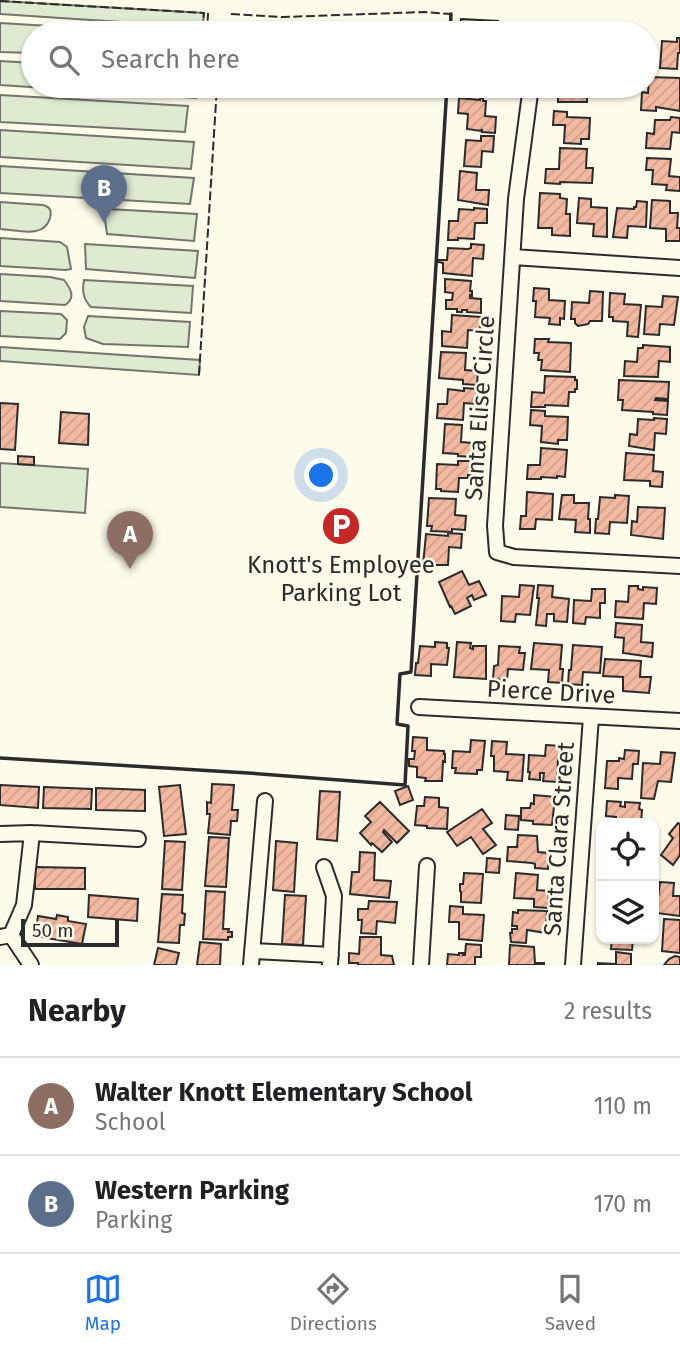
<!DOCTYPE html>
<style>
:root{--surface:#fff;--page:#f6f6f6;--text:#202124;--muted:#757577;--line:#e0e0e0;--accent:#1a73e8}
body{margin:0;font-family:"Fira Sans",sans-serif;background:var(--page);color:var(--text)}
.controls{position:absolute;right:21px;bottom:21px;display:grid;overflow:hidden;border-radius:14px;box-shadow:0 2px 5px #0004}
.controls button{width:63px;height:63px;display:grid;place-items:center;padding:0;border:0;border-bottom:2px solid var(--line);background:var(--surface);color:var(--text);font:35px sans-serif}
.scale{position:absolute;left:21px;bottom:18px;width:98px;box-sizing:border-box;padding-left:7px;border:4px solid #2b2b2b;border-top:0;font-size:19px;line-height:24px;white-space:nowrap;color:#2b2b2b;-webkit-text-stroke:5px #fdfbea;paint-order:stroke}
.you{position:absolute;left:322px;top:476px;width:24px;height:24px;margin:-18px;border:5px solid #fff;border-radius:50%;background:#1a73e8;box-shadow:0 0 0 10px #1a73e833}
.badge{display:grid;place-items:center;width:46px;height:46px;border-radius:50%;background:var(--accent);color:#fff;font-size:23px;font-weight:700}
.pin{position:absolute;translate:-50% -58px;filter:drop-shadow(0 2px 4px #0008)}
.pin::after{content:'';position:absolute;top:37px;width:24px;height:21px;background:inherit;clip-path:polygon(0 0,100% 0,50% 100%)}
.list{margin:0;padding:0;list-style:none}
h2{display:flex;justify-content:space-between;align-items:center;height:91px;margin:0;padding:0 28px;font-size:30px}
h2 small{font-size:23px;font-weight:400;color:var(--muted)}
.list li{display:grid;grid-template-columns:46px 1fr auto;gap:21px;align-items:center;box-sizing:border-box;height:98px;padding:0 28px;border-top:2px solid var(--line)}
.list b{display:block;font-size:26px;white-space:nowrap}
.list p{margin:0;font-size:23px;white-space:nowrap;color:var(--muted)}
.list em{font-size:23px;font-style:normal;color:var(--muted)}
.icon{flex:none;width:38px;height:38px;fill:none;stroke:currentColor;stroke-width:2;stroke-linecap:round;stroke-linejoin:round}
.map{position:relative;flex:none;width:680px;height:965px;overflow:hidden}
.search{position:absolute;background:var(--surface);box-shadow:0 2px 5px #0004;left:21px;right:21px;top:21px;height:77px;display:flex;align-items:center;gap:18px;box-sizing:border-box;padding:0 24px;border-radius:38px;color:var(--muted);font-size:26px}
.sheet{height:287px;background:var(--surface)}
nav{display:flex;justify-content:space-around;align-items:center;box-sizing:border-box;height:98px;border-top:2px solid var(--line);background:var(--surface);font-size:19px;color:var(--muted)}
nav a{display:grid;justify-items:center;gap:4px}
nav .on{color:var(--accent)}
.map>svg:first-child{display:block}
.green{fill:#deebd1;stroke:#74746e;stroke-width:2}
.building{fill:url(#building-hatch);stroke:#2b2b2b;stroke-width:2}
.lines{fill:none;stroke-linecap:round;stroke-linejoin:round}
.minor-casing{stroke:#2b2b2b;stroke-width:18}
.minor{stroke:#fdfbea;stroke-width:14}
.fence{stroke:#2b2b2b;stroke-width:2;stroke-dasharray:9 3.5;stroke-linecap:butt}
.wall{stroke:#2b2b2b;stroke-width:3.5}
.labels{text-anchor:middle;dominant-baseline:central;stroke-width:5;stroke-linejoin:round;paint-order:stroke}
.street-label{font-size:24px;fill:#2b2b2b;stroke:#fdfbea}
.poi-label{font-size:24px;fill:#2b2b2b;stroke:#fdfbea}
</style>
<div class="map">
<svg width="680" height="965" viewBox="0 0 680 965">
<defs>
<pattern id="building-hatch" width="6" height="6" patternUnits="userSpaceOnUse" patternTransform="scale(1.75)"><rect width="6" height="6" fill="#f2b8a0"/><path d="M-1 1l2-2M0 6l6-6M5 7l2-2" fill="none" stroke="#d09e8a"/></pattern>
</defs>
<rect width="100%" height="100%" fill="#fdfbea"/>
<path class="green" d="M0 1 204 13 203 23 197 27 0 14Z
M0 23 167 33H33V53L0 52Z
M0 61 33 63V86H197L196 98 0 85Z
M0 95 188 106 185 132 0 122Z
M0 130 194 142 191 169 0 157Z
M0 166 194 178 190 204 0 193Z
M0 202 43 205C50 207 52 210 50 218 44 239 18 230 0 229Z
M108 209 197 214 194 241 107 234 105 220Z
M0 238 60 242 67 247 71 269 66 270 0 266Z
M85 244 198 251 195 278 86 269Z
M0 274 50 277 64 280C71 289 76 298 65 305L0 301Z
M84 280 193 286 191 313 91 307C83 299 82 291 84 280Z
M0 311 61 314 67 320 66 333 60 339 0 336Z
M88 316 190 322 188 347 103 344 86 338 84 327Z
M0 347 200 360 199 375 0 361Z
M0 463 88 469 85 513 0 507Z"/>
<path class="building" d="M461 19 498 21 497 33H459Z
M573 26 587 27 586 29 601 30V33H572Z
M677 38H680V53H678L677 69 660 68 662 41 677 42Z
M649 77 680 78V111L656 107V111L641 110 642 92 648 93Z
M463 86H500V97L486 96V94L462 92Z
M571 86H595V91H587V102H558V88L570 89Z
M459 98 480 100V98H483V101H486L485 116 496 117 495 133 482 132V129L481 131 467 129 468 114 458 113Z
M554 111 567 112V117L590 118 589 139H581V144L564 143 565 125H553Z
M671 117 680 118V133L672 132 670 149 646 148 647 133 654 134 655 120H670Z
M481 136H494L493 152 482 151 481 167 464 166 466 140 481 141Z
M560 148 587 149 586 168H593L592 183 560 182V184L545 183 546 169H559Z
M647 158 671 159 669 176 680 177V191L666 190 667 185 652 184 653 170H646Z
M460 171 477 173 476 190H489L488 205 458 200Z
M540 193 560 194V198L567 199 566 214H570V236L552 235V228H538Z
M579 198 591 199V207L607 208V237L593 236 594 224 577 223Z
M652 200 670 201V213H678L677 228H680V241H666V229L650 228Z
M637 201 647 202 646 227 628 226 627 238 613 237 617 208 634 209V207H636Z
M474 208 487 209V223H475L474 239 458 238V240H448L449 221H458L459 209 474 210Z
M471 244 484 245 483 259 473 258 472 276 443 273V263L438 262V260H447L448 248 468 249 471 248Z
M445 279 471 281 470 291H472V296L470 295V298L481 299V313L467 312V310H462V312H457V309H446V300H452L453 293 445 292Z
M534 288 549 289V300L565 301 564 319 560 318V325L549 324 550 318 535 317 536 301H533Z
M590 291 603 292 602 321H590L588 324 578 326 575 323V319H571L572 302 589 303Z
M610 293 625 294 624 304 641 305 638 337 627 336 628 322 613 321V317H609Z
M663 296 678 297 674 325 660 324 659 335 644 334 646 306 662 307Z
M452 315 481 317 480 331 468 330 467 348 442 346V331L451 332Z
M535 339H549L548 342 571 343 570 372 541 370 542 360H538L539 353H534Z
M643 345 670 347V362L659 361 658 377 624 376 625 361 637 362 638 348H643Z
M441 352 466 353 465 370 478 371 477 385 463 384V380L439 378Z
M545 376 575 377V380H577V389H575V392H569L568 406 545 405V407H531L532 392 544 393Z
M619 380 669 382 668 399 656 398 655 400 668 401 667 415 653 414V412L622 410 623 400H618Z
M464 388 477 389 476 404 464 403 463 420 437 418 438 404H447L448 389 464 391Z
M0 403 18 404 15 450 0 449Z
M531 410 545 411V416L568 417 567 440H558V444L541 442 542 426 530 425Z
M61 412 89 414 88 445 59 443Z
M654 418 667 419 666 434 655 433 654 450 629 446 630 434 637 435 638 419 654 420Z
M445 424 462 425 461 442 473 443 472 457 458 456V454L443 453Z
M541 448 567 450 565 477 557 476V478L541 477V479H527L528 465H540Z
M626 453 654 455 653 471 663 472 662 487 650 486V481L624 480Z
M18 456 34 457V465L18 464Z
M458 461H472L471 475H468V478H459L458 492 441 491V489H436L437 464 458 465Z
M527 492 553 494 552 520 536 519 535 529H520L521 516H526Z
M562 495H574V503H589L588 519H590V533L575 532 576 520 559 519Z
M615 495 629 496 627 523 610 522 609 534 595 533 596 519H598L600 497 615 498Z
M429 498 456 499 455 515 466 516 465 530 452 529V532L431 531 432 526H427Z
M638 507 665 508 663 539 631 535 632 521 637 522Z
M448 533 462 534 461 548 449 547 448 565H423L426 534 448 536Z
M462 571 469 585 479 581 486 595 474 600 472 595 467 598 471 606 455 614 451 606 450 607 439 582Z
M520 585 534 586 530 615 516 614 515 622 501 621 502 596 519 597Z
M538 585 553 586 552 597 569 599 567 622 554 621V614H547L546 626 536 625 539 598H537Z
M629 586H638V589L643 590V587L657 588 656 604 644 603 643 619 615 617 616 601 628 602Z
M592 589H605V603H600V618L586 617 585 624 573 623 574 600 591 601Z
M616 623 642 625 641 642 653 643 652 657 623 653 624 638 615 637Z
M435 642 447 643V648H449L447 665 431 664V676L415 675 416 663H418L420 646 435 647Z
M457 642 471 643 470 648 473 649V646H486V679L454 677Z
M534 643 562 645 560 669H563L562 683 548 682 549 670 531 669Z
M573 645 602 647 600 673 583 672 582 685 568 684 569 670H571Z
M499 646 520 647 519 653H525L523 670 508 669 507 680 493 679 494 666 498 665Z
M605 659 641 661 640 677H651L649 693 623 691V677L603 676Z
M413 737 427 738V750L444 751V754H445V762L443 761 442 781H425L426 778 417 777V767L409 766V759H414L415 751H412Z
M471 740 485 741 482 770H477V774L455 773 456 768H452L453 751 470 752Z
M492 741 507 742 506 754 524 755 522 781 507 780 508 772 494 771V756H491Z
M546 745 561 746 560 759H558L557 782 543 781 544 773H540V780L529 779 530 772H528L529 755 545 756Z
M625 750 639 751 638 764H633L632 779 618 778V789L605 788 607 761H619V758L624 759Z
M661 752 675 753 671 782 658 781 654 799 641 798 643 763 660 764Z
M212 784 234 785 232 810H238L237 821H231L230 835 208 833 210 814H207V802L211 803Z
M0 785 39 787 38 808 0 805Z
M180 785 186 834 164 836 159 787Z
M408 786 413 800 400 805 395 791Z
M44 787 92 789 91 809 43 808Z
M96 788 145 790V811L96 810Z
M320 791 340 792 337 841 317 839Z
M534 795 555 797 552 825 533 824V821L521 820V808H530L531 803 534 804Z
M425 797 439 798V807L448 808 447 829 427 828V826L415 825 417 806H424Z
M607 801 621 802 620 806 625 807V802L640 803 639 809 642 810 641 823H616V817L606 816Z
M380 802 409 831 397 843 384 830 383 832 392 842 382 852 372 843 371 845 360 833 371 822 365 816Z
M482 809 492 823 483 829 496 845 483 854 471 837 457 846 447 832Z
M506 815 519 816 518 830 505 829Z
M678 823 680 824V855L673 865 661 855 673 838 669 834Z
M518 835 537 836 538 852 549 853 548 869 535 868V864L532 863 507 861 508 847H517Z
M209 837 229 838 226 887 205 886Z
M165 841 185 842 182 890 162 889Z
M276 841 297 843 294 892 273 890Z
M360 852 375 853 374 880 391 881 389 898 350 894 352 872H359Z
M487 858 500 859 499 873 486 872Z
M35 867 85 868V889H35Z
M464 873 483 874 481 903 461 902V892L460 891V884H463Z
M516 873 538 875 537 890 549 891 548 908 534 907V899L514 898Z
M660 882 674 883 673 896H680V916L656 913Z
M206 891 225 892 223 929H229L228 932H232V937H228V940L203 939Z
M162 894 183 895 182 913 185 914 184 925H180L179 943 158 942Z
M89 895 138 899 137 921 88 917Z
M285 895 306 896 303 945 282 944Z
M369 901 397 902 395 923 377 921 376 934 361 933 362 920H358V909H368Z
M450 906 463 907V914L484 915 482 941 459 939V922H449Z
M518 910 547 911 546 933 527 930 526 943 511 942 510 933H512V929H517V926H512L513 912 518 913Z
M57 915 68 917V921L86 924 82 944 35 936 38 916 56 919Z
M664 919 680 920V953L662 951Z
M360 937H381V955L392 956 394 965H358V963H349V953L359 954Z
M612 939H633L632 950 611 949Z
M200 942 221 944 220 965H197Z
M466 944 481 945V957H475V965H447L448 954 459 955V953H464L463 955H465Z
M510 945 534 947 535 963H544V965H509Z
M158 948 179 953 176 965H154Z
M616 952 631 954V965H598V963L616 964Z
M675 956 680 957V965H664L669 959Z"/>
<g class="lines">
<g class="minor-casing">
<path id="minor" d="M531 86 516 199 495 526 497 552 514 557 680 566
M513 257 680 268
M419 707 680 721
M0 834 32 833 138 839
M324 867 334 896 330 965
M11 935 24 905 32 833
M0 937 11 935 31 965
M252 951 331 955
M251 965 265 801
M421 965 427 866
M573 965 591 717"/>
</g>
<use href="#minor" class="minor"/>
<path class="fence" d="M0 1 204 13 203 23
M231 14 283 17 425 12 451 14
M207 33 208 13
M199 375 217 86"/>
<path class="wall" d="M450 33 451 14
M0 758 248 773 405 785 408 726 397 724 400 674 411 672 447 86"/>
</g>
<defs>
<g id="parking-disc" transform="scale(2.0125)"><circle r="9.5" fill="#c62828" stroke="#fdfbea"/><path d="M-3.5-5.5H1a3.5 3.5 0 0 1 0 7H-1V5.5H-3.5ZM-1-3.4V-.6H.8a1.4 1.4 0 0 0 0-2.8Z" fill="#fff"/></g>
</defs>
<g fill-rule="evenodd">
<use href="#parking-disc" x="341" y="526"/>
</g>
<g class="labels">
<g class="street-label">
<text transform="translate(480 408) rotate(-86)">Santa Elise Circle</text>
<text transform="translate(551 692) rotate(3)">Pierce Drive</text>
<text transform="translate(559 839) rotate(-86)">Santa Clara Street</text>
</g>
<g class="poi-label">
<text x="341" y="565">Knott's Employee<tspan x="341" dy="28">Parking Lot</tspan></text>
</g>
</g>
</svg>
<div class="controls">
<button><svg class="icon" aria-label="locate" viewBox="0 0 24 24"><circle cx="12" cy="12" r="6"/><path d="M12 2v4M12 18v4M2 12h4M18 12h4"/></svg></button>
<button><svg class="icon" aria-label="layers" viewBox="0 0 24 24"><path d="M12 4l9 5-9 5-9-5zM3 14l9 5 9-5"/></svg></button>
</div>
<div class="scale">50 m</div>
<div class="you"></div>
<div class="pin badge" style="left:130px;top:569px;background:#8d6e63">A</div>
<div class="pin badge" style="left:104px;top:223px;background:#5c6f8a">B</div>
<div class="search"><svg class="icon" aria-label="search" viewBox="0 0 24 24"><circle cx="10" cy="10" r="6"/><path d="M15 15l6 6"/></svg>Search here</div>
</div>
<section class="sheet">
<h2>Nearby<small>2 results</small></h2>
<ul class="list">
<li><span class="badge" style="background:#8d6e63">A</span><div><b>Walter Knott Elementary School</b><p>School</p></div><em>110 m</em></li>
<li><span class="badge" style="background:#5c6f8a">B</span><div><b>Western Parking</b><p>Parking</p></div><em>170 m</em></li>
</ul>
</section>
<nav>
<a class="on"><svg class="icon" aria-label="map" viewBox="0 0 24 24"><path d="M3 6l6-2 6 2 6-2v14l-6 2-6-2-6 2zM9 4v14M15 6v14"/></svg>Map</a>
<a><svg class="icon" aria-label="directions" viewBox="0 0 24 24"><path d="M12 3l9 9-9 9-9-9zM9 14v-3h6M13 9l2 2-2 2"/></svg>Directions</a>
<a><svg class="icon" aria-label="saved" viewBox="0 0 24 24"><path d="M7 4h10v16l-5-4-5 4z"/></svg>Saved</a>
</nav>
